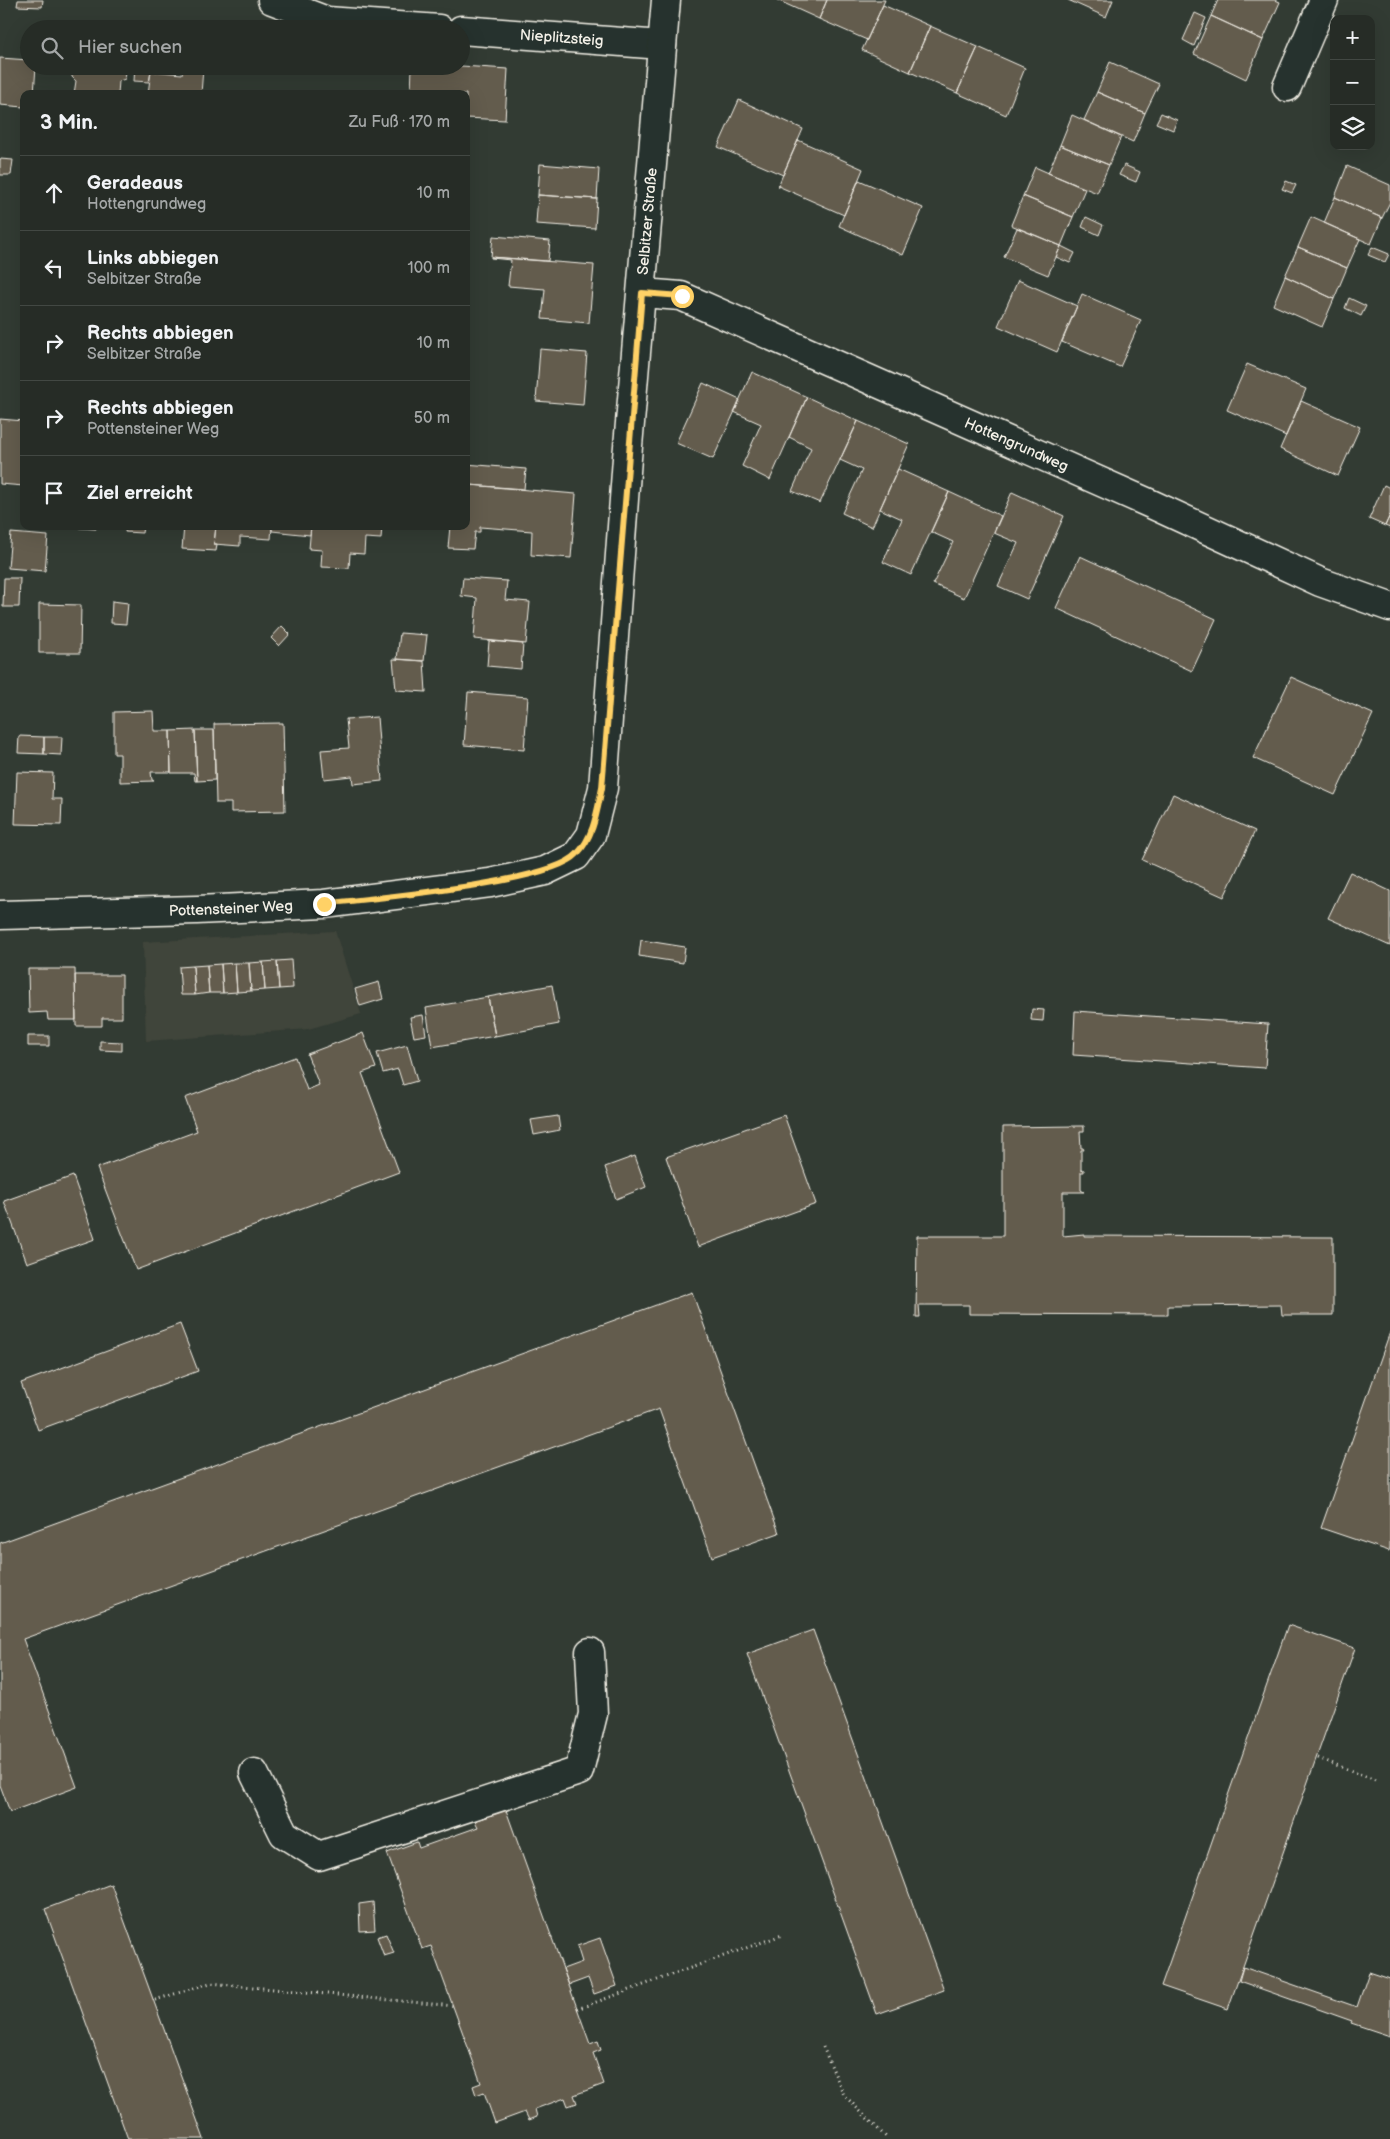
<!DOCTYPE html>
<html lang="de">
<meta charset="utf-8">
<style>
:root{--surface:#262c26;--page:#2e342e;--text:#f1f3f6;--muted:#a4a7a7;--line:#424843}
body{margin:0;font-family:"Balsamiq Sans",sans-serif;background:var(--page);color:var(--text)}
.controls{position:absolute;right:15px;top:15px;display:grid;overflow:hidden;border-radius:10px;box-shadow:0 5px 20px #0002}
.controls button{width:45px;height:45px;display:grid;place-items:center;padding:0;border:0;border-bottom:1px solid var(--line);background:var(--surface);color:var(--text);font:25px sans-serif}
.stop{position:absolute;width:15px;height:15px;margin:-11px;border:4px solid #ffd166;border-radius:50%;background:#fff}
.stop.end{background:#ffd166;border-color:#fff;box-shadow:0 1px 5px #0008}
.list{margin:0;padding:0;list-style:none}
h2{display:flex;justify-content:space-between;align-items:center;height:65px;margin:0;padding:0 20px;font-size:21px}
h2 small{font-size:16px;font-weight:400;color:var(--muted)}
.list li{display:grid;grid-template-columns:32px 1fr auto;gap:15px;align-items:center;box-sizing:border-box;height:75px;padding:0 20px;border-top:1px solid var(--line)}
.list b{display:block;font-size:19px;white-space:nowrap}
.list p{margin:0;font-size:16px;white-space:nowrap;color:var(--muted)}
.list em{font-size:16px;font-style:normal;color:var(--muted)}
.icon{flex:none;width:28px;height:28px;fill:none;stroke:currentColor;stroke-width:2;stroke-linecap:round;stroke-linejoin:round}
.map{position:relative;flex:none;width:1390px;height:2139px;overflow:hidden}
.search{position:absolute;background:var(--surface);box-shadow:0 5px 20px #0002;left:20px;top:20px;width:450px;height:55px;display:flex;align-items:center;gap:12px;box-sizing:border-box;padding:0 18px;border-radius:28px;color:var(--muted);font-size:19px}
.panel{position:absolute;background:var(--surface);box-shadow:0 5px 20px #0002;left:20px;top:90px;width:450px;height:440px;border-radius:10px}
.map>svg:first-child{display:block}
.built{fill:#41453b}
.building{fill:#645b4d;stroke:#f4f1e8}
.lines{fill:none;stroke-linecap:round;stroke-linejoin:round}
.minor-casing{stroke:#f4f1e8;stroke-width:31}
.path{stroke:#f4f1e8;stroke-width:3;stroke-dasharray:1 4;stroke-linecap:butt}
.minor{stroke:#26332d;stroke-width:28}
.route{stroke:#ffd166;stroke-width:6}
.labels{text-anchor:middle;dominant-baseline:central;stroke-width:4.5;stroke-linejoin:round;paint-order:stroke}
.street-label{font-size:15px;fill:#f4f1e8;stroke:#26332d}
</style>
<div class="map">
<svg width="1390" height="2139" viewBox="0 0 1390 2139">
<rect width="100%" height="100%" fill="#323b33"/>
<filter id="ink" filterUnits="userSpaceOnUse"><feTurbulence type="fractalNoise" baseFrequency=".02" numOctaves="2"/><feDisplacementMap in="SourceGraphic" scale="10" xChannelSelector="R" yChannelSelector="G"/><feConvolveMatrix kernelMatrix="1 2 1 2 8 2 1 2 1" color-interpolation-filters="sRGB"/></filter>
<g filter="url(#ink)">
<path class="built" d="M335 931 361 1014 308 1029 146 1041 143 942Z"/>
<path class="building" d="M18 0H43L42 7 17 6Z
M777 0H827L819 19Z
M827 0H885L867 40 819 19Z
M1068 0H1113L1106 17Z
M1218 0H1275L1280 2 1263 40 1211 16Z
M883 5 930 26 910 72 862 50Z
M1195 13 1206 18 1194 46 1183 40Z
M1211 16 1263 40 1246 79 1194 54Z
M930 26 978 47 957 93 910 72Z
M978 47 1025 68 1006 115 957 93Z
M0 58 29 60V66H36L34 94H24V107L0 105Z
M1110 62 1159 84 1145 113 1097 92Z
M77 66H127L125 79 119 81 118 94H74L76 81 72 77V71Z
M135 66H158L157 72 151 71 149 82 134 81Z
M412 66H461L508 69 505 120 466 118V94H411Z
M183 67 203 68 201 94H148L151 71 182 74Z
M1097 92 1145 113 1133 142 1084 120Z
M739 100 803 129 783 175 718 147Z
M1161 113 1177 120 1173 130 1156 123Z
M1072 115 1121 137 1109 165 1060 145Z
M798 140 863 169 844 215 778 186Z
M1060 145 1109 165 1097 193 1048 173Z
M0 159 13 160 11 175H0Z
M540 164 599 169 597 199 538 195Z
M1124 165 1140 172 1136 182 1119 175Z
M1347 166 1390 185V202L1382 218 1335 197Z
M1035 167 1085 189 1073 217 1023 196Z
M859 180 923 208 903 255 839 226Z
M1286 181 1296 185 1292 193 1282 189Z
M538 195 597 199 595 228 536 224Z
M1023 196 1073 217 1061 246 1011 225Z
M1335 197 1382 218 1371 244 1324 223Z
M1086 217 1103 225 1099 235 1082 227Z
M1311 217 1360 239 1347 268 1298 247Z
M1017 228 1061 246 1048 275 1004 257Z
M493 236 550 241 548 261 491 257Z
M1061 246 1075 253 1070 263 1056 257Z
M1298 247 1347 268 1334 299 1285 276Z
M1372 247 1389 254 1385 262 1368 255Z
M491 257 594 265 589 323 542 319 545 289 508 286 511 260 491 258Z
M1285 276 1334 299 1322 327 1273 305Z
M1018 280 1077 306 1057 352 998 326Z
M1082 294 1141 320 1120 367 1062 342Z
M1349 298 1366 306 1361 316 1345 308Z
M540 349 587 353 583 405 536 401Z
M1247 364 1306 389 1286 436 1227 410Z
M752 372 807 397 770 480 742 466 761 424 734 412Z
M703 383 740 400 713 459 676 443Z
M807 397 858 421 820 503 792 491 811 448 789 437Z
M1301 401 1360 427 1338 476 1280 449Z
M0 419 24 421V486L0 484Z
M858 421 909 444 872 527 842 513 862 470 840 460Z
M466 464 526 469 524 489 470 485V488L466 487Z
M898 469 949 492 911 575 883 562 902 519 880 509Z
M470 485 576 494 571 558 531 555 532 531 480 527V532H475L473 549 448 548 450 526H466Z
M1384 485 1390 488V515L1385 526 1369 519Z
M949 492 1001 516 964 598 933 584 953 542 931 532Z
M1012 492 1064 516 1027 599 998 586 1018 543 994 533Z
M1390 515V528L1385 526Z
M80 526H96V529L79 528Z
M126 526H143L142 533 125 532Z
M184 526H216L214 544H217L216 551 182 549Z
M216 526H272L271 539 240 537V546L214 544Z
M272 526H311L310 535 272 531Z
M311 526H382L381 539 365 538 364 554 350 553 349 568 321 567 322 550 309 549Z
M11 533 48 536 45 571 8 568Z
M1080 556 1216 619 1192 671 1056 608Z
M4 578H20L19 607H3Z
M463 578 507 581 505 600 530 602 526 644 474 639 477 598 461 596Z
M112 601 128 603 126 624 111 623Z
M39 604 81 605 80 653H39Z
M282 626 290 634 279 646 271 638Z
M400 633 427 635 424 661 397 659Z
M489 641 523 644 521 669 487 666Z
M393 659 424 661 426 692 396 690Z
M1291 677 1373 714 1335 795 1253 758Z
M468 692 528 697 524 750 464 745Z
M153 711 154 731H170L171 772H151L152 780 154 781 120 782V754H114V712Z
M377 717 382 781 353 784 352 776 324 779 321 750 349 748 346 719Z
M283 723 285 811 231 812V803H216L214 724Z
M195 730H214L215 780 197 781Z
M195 730 197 781H195L194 773H171L170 731Z
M19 736 44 737V754L18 753Z
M44 737H62L61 755 44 754Z
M17 772 53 773 52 799H62L61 825 15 824Z
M1173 794 1255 831 1224 897 1142 860Z
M1350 872 1390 891V946L1328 918Z
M641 940 685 947 683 963 639 956Z
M291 960 293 988 279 989 277 961Z
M277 961 279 989 265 990 263 962Z
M263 962 265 990 251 991 249 963Z
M235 963H249L251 991 237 992Z
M235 963 237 992 223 993 221 964Z
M221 964 223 993H209L207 965Z
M207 965 209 993 195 995 193 966Z
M193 966 195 995H181L179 967Z
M28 969H75L76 1020H48L47 1012 29 1013Z
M75 975H122V1018H102V1026H76Z
M379 982 383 999 360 1006 355 989Z
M552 985 559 1024 495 1036 488 997Z
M488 997 495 1036 432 1047 426 1008Z
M1032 1009 1044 1010 1043 1021 1031 1020Z
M1075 1011 1268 1024 1265 1068 1073 1055Z
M423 1015 426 1035 414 1037 410 1017Z
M363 1033 376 1068 362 1073 399 1172 136 1270 97 1168 197 1131 185 1098 295 1057 307 1090 319 1085 307 1054Z
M28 1036H49V1046H28Z
M100 1041 122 1042V1051L100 1050Z
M407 1045 417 1081 403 1085 398 1069 383 1073 377 1053Z
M784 1115 816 1204 698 1247 666 1157Z
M558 1116 560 1130 534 1135 531 1120Z
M1079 1126H1084V1131H1080L1081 1148H1083L1084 1150H1081V1169L1084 1170V1172H1081V1190L1084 1192H1063V1236L1084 1234V1236L1333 1237V1315H1282L1281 1305 1168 1306V1315L969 1314V1305H919L920 1317H916L917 1236H1003V1127Z
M635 1156 646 1187 616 1199 605 1167Z
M73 1176 95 1239 27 1263 4 1201Z
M692 1292 779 1533 712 1557 659 1409 23 1639 77 1787 10 1812 0 1785V1543Z
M180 1324 198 1371 38 1430 21 1383Z
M1390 1332V1547L1389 1551 1321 1528Z
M1288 1625 1355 1648 1228 2009 1161 1986Z
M813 1630 944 1990 877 2014 747 1654Z
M506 1810 590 2044 598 2041 601 2050 593 2053 604 2084 574 2095 577 2103 568 2106 565 2098 535 2109 537 2117 529 2120 525 2112 495 2123 484 2092 476 2095 473 2086 481 2083 431 1946 422 1949 387 1853 417 1842 419 1848 478 1827 475 1821Z
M111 1884 204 2139H128L45 1909Z
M373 1902 375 1930 360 1931 359 1904Z
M386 1934 394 1953 384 1956 377 1937Z
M600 1938 617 1986 594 1994 588 1978 569 1985 563 1969 582 1962 577 1946Z
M1243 1967 1357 2007 1369 1972 1390 1979V2036L1351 2023 1352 2021 1239 1981Z"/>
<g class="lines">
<g class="minor-casing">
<g id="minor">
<path d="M272 0 327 21 439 29"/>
<path id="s1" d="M461 30 662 45"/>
<path d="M1287 87 1324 0"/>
<path id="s2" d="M642 293 681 296 1151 504 1320 582 1390 607"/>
<path id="s3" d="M0 915 197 910 324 904 490 883 545 871 576 856 591 835 603 788 627 458 666 0"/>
<path d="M254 1773 284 1834 319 1856 579 1771 593 1714 590 1652"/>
</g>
</g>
<path class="path" d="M1318 1758 1378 1781
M155 2000 210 1983 454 2006
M577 2009 782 1935
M823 2047 844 2095 888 2139"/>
<use href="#minor" class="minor"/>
</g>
</g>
<g class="lines" filter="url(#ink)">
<path class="route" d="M324 904C370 898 550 884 577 854 594 836 597 811 602 788L642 293 682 296"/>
</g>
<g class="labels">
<g class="street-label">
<text stroke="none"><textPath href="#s1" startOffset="101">Nieplitzsteig</textPath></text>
<text stroke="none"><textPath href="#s3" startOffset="1225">Selbitzer Straße</textPath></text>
<text stroke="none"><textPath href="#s2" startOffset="406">Hottengrundweg</textPath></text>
<text stroke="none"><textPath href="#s3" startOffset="231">Pottensteiner Weg</textPath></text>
</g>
</g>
</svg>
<div class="controls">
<button>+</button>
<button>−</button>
<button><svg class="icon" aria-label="layers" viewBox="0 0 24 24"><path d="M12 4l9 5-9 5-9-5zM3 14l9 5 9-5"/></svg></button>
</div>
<div class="stop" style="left:682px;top:296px"></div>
<div class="stop end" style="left:324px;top:904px"></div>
<div class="search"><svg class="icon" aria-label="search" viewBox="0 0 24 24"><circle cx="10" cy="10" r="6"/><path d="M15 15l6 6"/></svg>Hier suchen</div>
<section class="panel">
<h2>3 Min.<small>Zu Fuß · 170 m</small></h2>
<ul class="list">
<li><svg class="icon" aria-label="ahead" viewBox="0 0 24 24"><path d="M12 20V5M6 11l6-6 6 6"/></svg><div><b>Geradeaus</b><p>Hottengrundweg</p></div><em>10 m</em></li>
<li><svg class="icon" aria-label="left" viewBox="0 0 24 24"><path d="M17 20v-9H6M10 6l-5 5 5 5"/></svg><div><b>Links abbiegen</b><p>Selbitzer Straße</p></div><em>100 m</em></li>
<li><svg class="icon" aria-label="right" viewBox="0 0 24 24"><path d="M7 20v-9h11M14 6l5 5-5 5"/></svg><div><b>Rechts abbiegen</b><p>Selbitzer Straße</p></div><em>10 m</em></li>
<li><svg class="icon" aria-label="right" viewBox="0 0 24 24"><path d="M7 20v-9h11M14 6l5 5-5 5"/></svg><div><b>Rechts abbiegen</b><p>Pottensteiner Weg</p></div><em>50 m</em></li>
<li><svg class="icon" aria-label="arrive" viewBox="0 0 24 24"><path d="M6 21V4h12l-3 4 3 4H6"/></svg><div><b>Ziel erreicht</b></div></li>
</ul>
</section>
</div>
